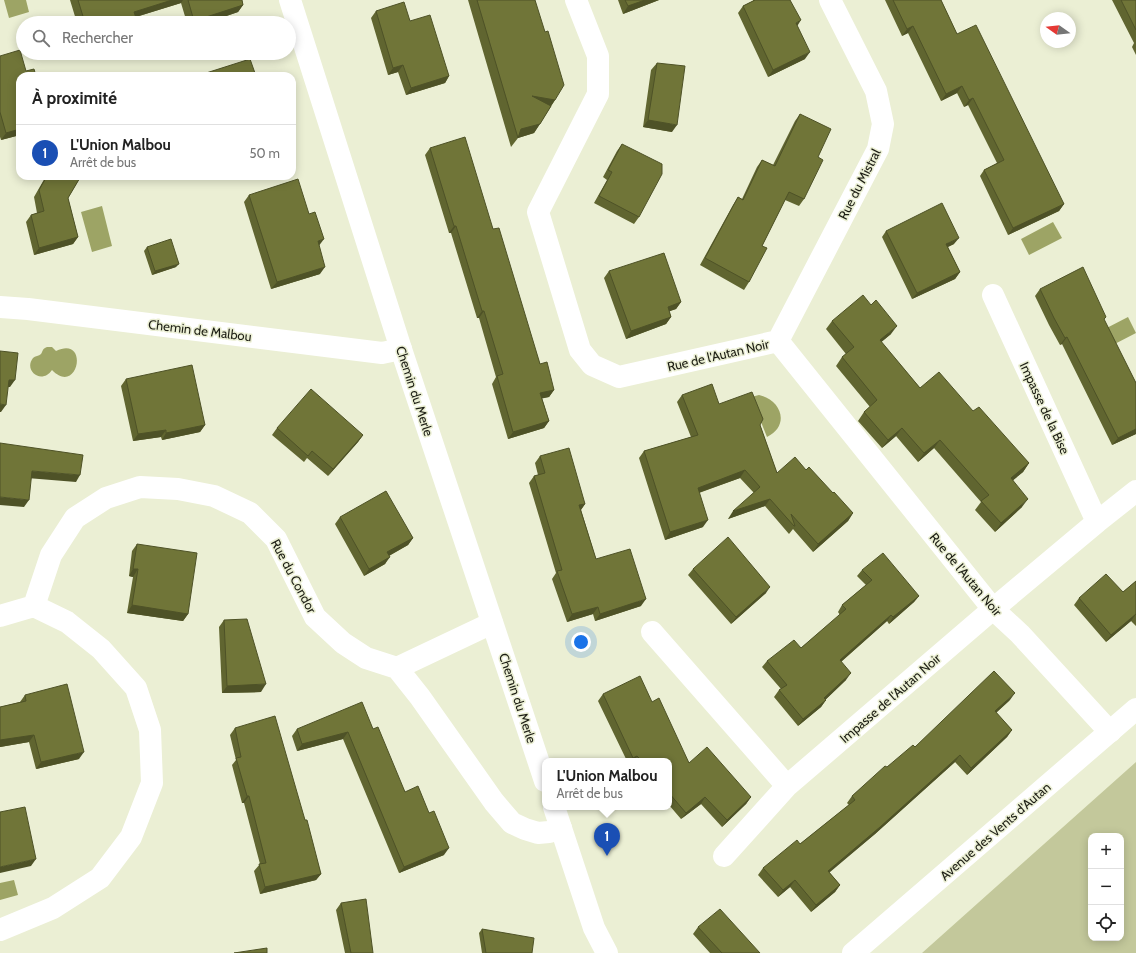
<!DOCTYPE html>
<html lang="fr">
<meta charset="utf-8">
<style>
:root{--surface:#fff;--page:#f6f6f6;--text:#222;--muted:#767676;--line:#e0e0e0;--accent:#787e28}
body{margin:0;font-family:Cabin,sans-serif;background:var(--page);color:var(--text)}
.controls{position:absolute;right:12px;bottom:12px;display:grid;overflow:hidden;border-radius:8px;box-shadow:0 2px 10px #0003}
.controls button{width:36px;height:36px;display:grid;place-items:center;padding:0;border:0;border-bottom:1px solid var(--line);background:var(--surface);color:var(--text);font:20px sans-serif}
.compass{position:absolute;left:1040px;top:12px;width:36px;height:36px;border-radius:50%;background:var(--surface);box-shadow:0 2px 10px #0003;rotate:285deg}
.you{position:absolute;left:581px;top:642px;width:14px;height:14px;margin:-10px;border:3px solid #fff;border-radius:50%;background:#1a73e8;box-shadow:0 0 0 6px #1a73e833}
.badge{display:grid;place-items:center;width:26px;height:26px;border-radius:50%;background:var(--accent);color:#fff;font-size:13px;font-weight:700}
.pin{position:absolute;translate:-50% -33px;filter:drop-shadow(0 1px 2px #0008)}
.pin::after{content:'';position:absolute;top:21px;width:14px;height:12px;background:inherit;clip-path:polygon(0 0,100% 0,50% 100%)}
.popup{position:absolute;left:542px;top:758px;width:130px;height:52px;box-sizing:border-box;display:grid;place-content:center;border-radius:8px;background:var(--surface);filter:drop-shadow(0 1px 3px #0005);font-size:13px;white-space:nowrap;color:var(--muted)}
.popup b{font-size:15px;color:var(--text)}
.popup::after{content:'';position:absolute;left:50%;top:100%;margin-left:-8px;border:8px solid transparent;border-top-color:var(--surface)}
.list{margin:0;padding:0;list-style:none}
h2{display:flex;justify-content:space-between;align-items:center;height:52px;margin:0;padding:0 16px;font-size:17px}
h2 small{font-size:13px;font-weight:400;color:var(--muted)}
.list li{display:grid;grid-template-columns:26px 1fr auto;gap:12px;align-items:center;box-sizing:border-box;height:56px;padding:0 16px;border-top:1px solid var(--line)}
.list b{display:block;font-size:15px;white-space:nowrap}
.list p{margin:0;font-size:13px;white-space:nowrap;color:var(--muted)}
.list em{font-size:13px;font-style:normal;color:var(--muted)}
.icon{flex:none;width:22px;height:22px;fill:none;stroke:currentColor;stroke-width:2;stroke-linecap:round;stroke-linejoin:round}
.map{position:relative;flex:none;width:1136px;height:953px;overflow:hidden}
.search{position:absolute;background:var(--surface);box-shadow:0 2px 10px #0003;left:16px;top:16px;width:280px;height:44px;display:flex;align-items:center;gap:10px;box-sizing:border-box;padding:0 14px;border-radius:22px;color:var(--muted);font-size:15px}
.panel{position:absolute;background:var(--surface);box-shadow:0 2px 10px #0003;left:16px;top:72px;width:280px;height:108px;border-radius:12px}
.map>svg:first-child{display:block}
.green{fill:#c3c89b;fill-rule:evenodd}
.water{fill:#9da465}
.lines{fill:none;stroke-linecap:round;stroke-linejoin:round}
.street{stroke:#fff;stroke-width:22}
.secondary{stroke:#fff;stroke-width:22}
.wall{fill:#606530}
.shaded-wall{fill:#4e5227}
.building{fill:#707538;stroke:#4e5227}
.labels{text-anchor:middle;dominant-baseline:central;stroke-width:3;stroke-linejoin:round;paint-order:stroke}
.street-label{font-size:13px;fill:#1c1d14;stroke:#ebefd4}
</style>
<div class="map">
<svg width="1136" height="953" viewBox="0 0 1136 953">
<rect width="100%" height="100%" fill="#ebefd4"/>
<path class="green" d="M1136 762V953H922ZM1091 836H1121V938H1091Z"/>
<path class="water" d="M4 0H26L29 12 9 18Z
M102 206 112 246 92 252 81 212Z
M1053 222 1062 238 1029 255 1021 239Z
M1128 317 1136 333 1105 349 1097 333Z
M47 347H52L56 351C90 335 78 397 52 370 42 385 23 371 33 358 35 356 39 356 41 354 43 351 42 349 47 347Z
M759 395C782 400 790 426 767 437L751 397Z
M14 880 18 895 0 900V883Z"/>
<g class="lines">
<path class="street" d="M576 0 598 56V94L538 212 580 350 592 365 619 377 778 341 993 609 1020 634 1110 732
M0 307 28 309 382 353 401 349
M778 341 878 149 883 124 876 91 830 0
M1097 522 1136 491
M0 616 34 606
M652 632 787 786
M397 668 492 623
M724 856 787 786 993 609 1097 522 993 295
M0 930 53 908 100 878 131 837 152 783 150 730 136 688 101 649 67 622 34 606 51 555 75 518 106 498 140 487 178 489 214 496 250 513 276 539 315 617 343 643 366 658 397 668 420 697 494 802 512 823 525 829 538 833 549 832 561 828"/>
<path class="secondary" d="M290 0 401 349 545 781
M554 807 594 928 607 953
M853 953 1136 709"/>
</g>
<path class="wall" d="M70 0H242L243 5 238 12 206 23H187L181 3 136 17 132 23H77Z
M468 0H535L555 100 534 133 518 138 511 147Z
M618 0H659L623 14Z
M753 0H790L797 26 805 59 768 77 738 13 743 6 753 1Z
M885 0H941L957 34 1064 204 1059 211 1008 235 980 176 984 170 997 163 968 105 964 107 957 93 941 101 908 33 902 36Z
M1112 0H1136V55L1132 47 1134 43Z
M376 11 410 21 449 76 445 83 406 95 398 72 388 75 371 18Z
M0 56 20 76V135L1 140 0 137Z
M657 63 672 132 643 127 651 70Z
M800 114 818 157 804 199 799 206 785 200 762 246 749 282 744 290 700 265 733 205 738 197 742 199 757 167 762 160 773 165 795 121Z
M622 144 639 217 634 224 594 203 607 180 603 177 617 151Z
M430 148 493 229 540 364 554 390 549 397 542 398 549 421 544 428 508 439 492 384 496 377 479 318H477L451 233H449L425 155Z
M46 176H81L68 198 78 237 73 244 34 255 26 222 31 215 37 213 34 197Z
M249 195 309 214 319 246 320 274 271 289 244 202Z
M886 231 954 244 948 247 960 272 955 279 912 299 882 237Z
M147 247 176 267 152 275 144 251Z
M609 271 681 302 676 309 669 311 671 317 666 324 626 339 604 278Z
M1040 289 1106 317 1104 320 1136 383V434L1112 445 1062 344 1060 345 1049 325 1035 296Z
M832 321 891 334 881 342 920 388 973 411 1029 463 1023 472 1013 480 1022 507 995 532 975 510 981 502 934 448 918 462 896 436 882 448 858 421 864 412 870 407 836 366 842 357 846 354 826 329Z
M126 379 205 425 200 432 162 440 161 437 133 441 121 386Z
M682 395 719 404 760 425 777 473 806 470 833 493 853 513 848 521 813 552 793 529 789 534 765 506 728 519 754 493 740 478 699 493 703 527 665 540 639 458 644 451 691 437 677 402Z
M277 428 363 435 358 442 328 476 307 458 304 462 272 435Z
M540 456 585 504 581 510 596 559 641 606 595 621 593 614 567 622 552 579 556 573 529 483 534 476 538 475 535 463Z
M340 517 413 538 408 545 389 556 385 564 364 576 335 524Z
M137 544 188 614 183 621 127 613 133 577 129 576 132 551Z
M693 569 766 593 731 624 688 575Z
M862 570 919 596 914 602 889 624 887 621 841 662 846 680 825 700H826L821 707 798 726 774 697 779 690 781 689 762 667 767 661 801 648 840 615 838 612 842 605 866 585 857 576Z
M1136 581V626L1131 621 1106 642 1074 605 1079 598 1123 592Z
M224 620 261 692 222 693 219 627Z
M603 694 652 702 689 763 751 797 746 804 722 827 701 804 681 819 669 805V761H627L598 701Z
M25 695 79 759 36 769 29 742 0 747V707L20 702Z
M1010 700 996 713 1012 730 1007 737 967 775 955 762 875 834 829 872 840 885 835 892 811 912 790 887 778 897 758 875 763 868 800 844 849 805 847 803 852 796 887 767 915 747Z
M235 728 305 820 321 874 316 880 260 894 254 871 260 864 244 803H242L232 765 236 760 230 735Z
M297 729H373L405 792 444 855 399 873 343 739 297 751 292 736Z
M341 903 373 953H345L336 910Z
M698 927 760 953H710L693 934Z
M482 929 532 953H482L479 933Z"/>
<path class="shaded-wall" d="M172 0H183L181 3 129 19 134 12Z
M645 0H659L623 14 628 6Z
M243 5 238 12 206 23H193L194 21Z
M136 18 132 23H119Z
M111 19 108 23H97Z
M801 20 796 28V23Z
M913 26 908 33 902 36 907 29Z
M810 52 805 59 768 77 773 70Z
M403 65 398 72 388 75 393 68Z
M449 76 445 83 406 95 411 88Z
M962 86 957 93 941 101 946 94Z
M532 96 555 100 549 109Z
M973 98 968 105 964 107 969 100Z
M648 120 677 125 672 132 643 127Z
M540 124 534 133 518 138 521 129Z
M20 129V135L1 140 6 133Z
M1064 204 1059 211 1008 235 1013 228Z
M454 226H456L451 233H449Z
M78 237 73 244 34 255 39 248Z
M959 238 954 244 941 250 946 244Z
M324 239 318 247V241Z
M179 264 176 267 152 275 155 271Z
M325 267 320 274 271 289 277 282Z
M960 272 955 279 912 299 917 293Z
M681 302 676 309 662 314 668 307Z
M482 311H484L479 318H477Z
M671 317 666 324 626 339 631 331Z
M897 326 891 334 873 349 880 340Z
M1067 337 1062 344 1060 345 1065 338Z
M9 380H15L10 387H4Z
M554 390 549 397 535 400 540 393Z
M0 404 6 405 1 412H0Z
M549 421 544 428 508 439 513 432Z
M205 425 200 432 162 440 166 433Z
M902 428 896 436 882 448 888 440Z
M1136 429V434L1112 445 1118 438Z
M166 430 161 437 133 441 138 434Z
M363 435 358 442 328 476 333 469Z
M940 440 934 448 918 462 924 453Z
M1029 463 1023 472 1005 487 1011 478Z
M745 470 740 478 692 495 698 488Z
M32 471 80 475 76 482 27 478Z
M0 497 29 500 24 507 0 505Z
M770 499 765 506 728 519 733 511Z
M1028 499 1022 507 995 532 1001 523Z
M585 504 580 511 579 505Z
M853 513 848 521 813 552 818 544Z
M708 520 703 527 665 540 670 532Z
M413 538 408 545 383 559 387 552Z
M390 557 385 564 364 576 369 569Z
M133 569H138L133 577 129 576Z
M770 587 766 593 731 624 736 617Z
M919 596 914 602 889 624 893 617Z
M646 599 641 606 595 621 600 614Z
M132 605 188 614 183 621 127 613Z
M598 607 593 614 567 622 572 614Z
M1136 614 1131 621 1106 642 1111 635Z
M891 615 887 621 835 667 840 660Z
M851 673 846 680 820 705 824 698Z
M266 684 261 692 222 693 227 686Z
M1015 693 1010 700 990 718 995 711Z
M826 700 821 707 798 726 803 719Z
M1012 730 1007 737 967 775 971 768Z
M348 732 343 739 297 751 302 744Z
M34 735 29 742 0 747V740Z
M84 752 79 759 36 769 41 762Z
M960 755 955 762 875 834 880 827Z
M637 756 633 761H631L633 758Z
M247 796H249L244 803H242Z
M705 797 701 804 681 819 686 813Z
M751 797 746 804 722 827 727 820Z
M880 827 875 834 823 878 828 871Z
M449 848 444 855 399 873 404 867Z
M36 859 31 866 0 873V867Z
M321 874 316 880 260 894 265 887Z
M795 880 790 887 778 897 783 890Z
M840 885 835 892 811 912 816 905Z"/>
<path class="building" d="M78 0H172L134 12 136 18 119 23H112L111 19 97 23H85Z
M188 0H242L243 5 194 21Z
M477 0H535L545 32 548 31 564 85 555 100 532 96 551 106 540 124 521 129 518 138Z
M625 0H645L628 6Z
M755 0H790L801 20 796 23 810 52 773 70 743 6Z
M893 0H941L957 34 976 25 1064 204 1013 228 984 170 1004 160 973 98 969 100 962 86 946 94 913 26 907 29Z
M1121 0H1136V30Z
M404 2 410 21 430 15 449 76 411 88 403 65 393 68 376 11Z
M20 50 26 71 34 69 36 76H20V129L6 133 0 112V56Z
M250 59 256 76H204L203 74Z
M657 63 685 66 677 125 648 120Z
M800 114 831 129 818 157 823 160 804 199 789 192 762 246 767 248 749 282 705 258 738 197 743 200 762 160 775 166Z
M465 137 493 229 499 228 540 364 547 362 554 390 540 393 549 421 513 432 497 376 503 374 484 311H482L456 226H454L430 148Z
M622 144 662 164V174L639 217 599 196 612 172 608 170Z
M47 176H81L68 198 78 237 39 248 31 215 44 211 39 190Z
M298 179 309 214 315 212 324 239 318 241 325 267 277 282 249 195Z
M942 203 959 238 946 244 960 272 917 293 886 231Z
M171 239 179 264 155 271 147 247Z
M664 253 681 302 668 307 671 317 631 331 609 271Z
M1083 267 1106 317 1104 319 1136 383V429L1118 438 1067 337 1065 338 1054 318 1040 289Z
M863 295 871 305 876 300 897 326 880 340 920 388 939 372 973 411 979 407 1029 463 1011 478 1028 499 1001 523 981 501 989 495 940 440 924 453 902 428 888 440 864 412 877 400 842 357 854 347 832 321Z
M0 351 18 353 15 380H9L6 405 0 404Z
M192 365 205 425 166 433V430L138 434 126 379Z
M712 384 719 404 752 392 763 419 760 425 777 473 795 457 806 470 809 467 833 493 834 492 853 513 818 544 791 514 795 526H794L770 499 733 511 760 487 745 470 698 488 708 520 670 532 644 451 698 435 682 395Z
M311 389 363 435 333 469 312 451 308 456 277 428Z
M0 443 83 455 80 475 32 471 29 500 0 497Z
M569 448 585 504 579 505 596 559 630 549 646 599 600 614 598 607 572 614 557 571 562 570 534 476 545 473 540 456Z
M386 491 413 538 387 552 390 557 369 569 340 517Z
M728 537 770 587 736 617 693 569Z
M137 544 197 553 188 614 132 605 138 569H133Z
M883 553 919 596 893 617 891 615 840 660 851 673 824 698 826 700 803 719 779 690 787 685 767 661 794 640 801 648 846 609 842 605 872 580 862 570Z
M1106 574 1123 592 1136 581V614L1111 635 1079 598Z
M247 619 266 684 227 686 224 620Z
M994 671 1015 693 995 711 1012 730 971 768 960 755 880 827 828 871 840 885 816 905 795 880 783 890 763 868 797 840 800 844 855 800 852 796 885 766 887 767 913 745 915 747Z
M640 676 652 702 659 698 689 763 707 747 751 797 727 820 705 797 686 813 669 793V761H642L637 756 633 758 603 694Z
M67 684 84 752 41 762 34 735 0 740V707L26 701 25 695Z
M362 702 373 729 378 727 405 792 418 786 429 813 434 811 449 848 404 867 348 732 302 744 297 729Z
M275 716 305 820H307L321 874 265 887 259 864 266 863 249 796H247L236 758 241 757 235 728Z
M25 807 36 859 0 867V812Z
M366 899 373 953H351L341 903Z
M720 909 760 953H722L698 927Z
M482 929 534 938 532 953H486Z
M267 948V953H234Z"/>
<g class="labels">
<g class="street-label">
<text transform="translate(859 184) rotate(-63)">Rue du Mistral</text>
<text transform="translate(200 330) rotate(7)">Chemin de Malbou</text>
<text transform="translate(718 355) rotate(-13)">Rue de l'Autan Noir</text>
<text transform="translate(415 391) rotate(72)">Chemin du Merle</text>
<text transform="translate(1045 408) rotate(65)">Impasse de la Bise</text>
<text transform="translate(966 574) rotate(50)">Rue de l'Autan Noir</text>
<text transform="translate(294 576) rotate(62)">Rue du Condor</text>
<text transform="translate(518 698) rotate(72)">Chemin du Merle</text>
<text transform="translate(890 698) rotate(-41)">Impasse de l'Autan Noir</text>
<text transform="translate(995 831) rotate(-41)">Avenue des Vents d'Autan</text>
</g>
</g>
</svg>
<div class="controls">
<button>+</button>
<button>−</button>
<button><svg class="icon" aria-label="locate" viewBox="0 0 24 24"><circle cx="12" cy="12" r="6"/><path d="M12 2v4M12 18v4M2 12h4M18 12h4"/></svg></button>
</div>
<svg class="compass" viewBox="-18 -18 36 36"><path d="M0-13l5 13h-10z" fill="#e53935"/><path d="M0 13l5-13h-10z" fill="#767676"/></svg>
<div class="you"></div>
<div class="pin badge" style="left:607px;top:856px;background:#1a4fb4">1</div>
<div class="popup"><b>L'Union Malbou</b>Arrêt de bus</div>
<div class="search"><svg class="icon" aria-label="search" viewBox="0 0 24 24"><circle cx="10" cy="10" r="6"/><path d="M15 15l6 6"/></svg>Rechercher</div>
<section class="panel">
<h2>À proximité<small></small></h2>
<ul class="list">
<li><span class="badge" style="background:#1a4fb4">1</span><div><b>L'Union Malbou</b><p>Arrêt de bus</p></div><em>50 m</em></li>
</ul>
</section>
</div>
